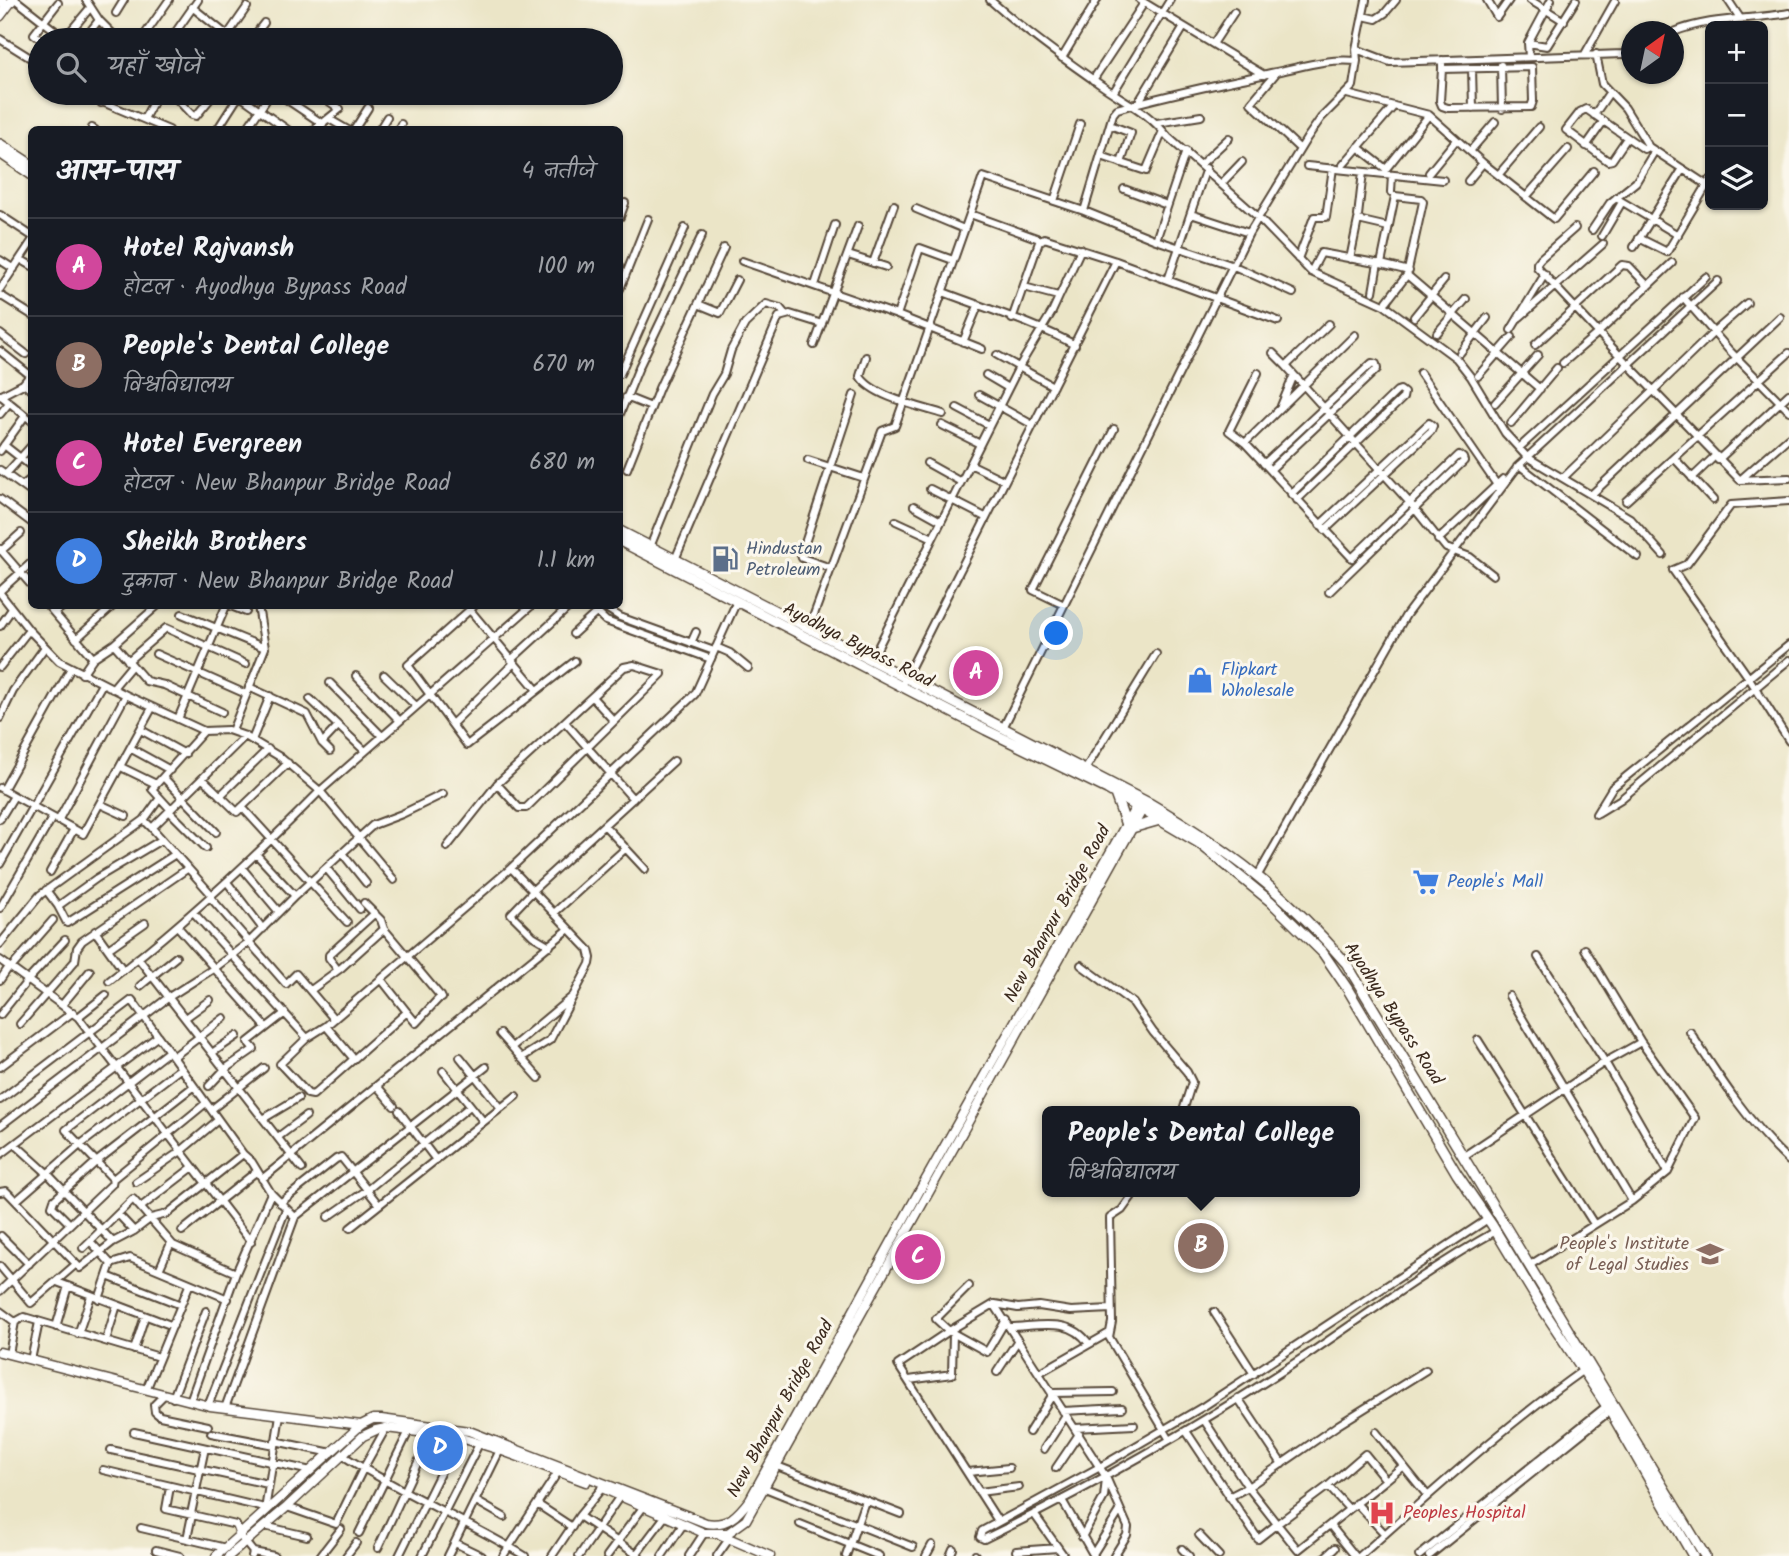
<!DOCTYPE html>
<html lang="hi">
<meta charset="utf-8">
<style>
:root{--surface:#171b24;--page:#242831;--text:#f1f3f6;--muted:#9ea1a6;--line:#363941;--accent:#1f6fb2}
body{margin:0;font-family:Kalam,"Playpen Sans Deva",sans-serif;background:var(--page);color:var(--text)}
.controls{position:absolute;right:21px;top:21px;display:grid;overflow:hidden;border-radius:10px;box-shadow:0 2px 5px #0004}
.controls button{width:63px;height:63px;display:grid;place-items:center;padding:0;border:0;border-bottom:2px solid var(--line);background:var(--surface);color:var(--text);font:35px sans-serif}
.compass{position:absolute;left:1621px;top:21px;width:63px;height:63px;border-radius:50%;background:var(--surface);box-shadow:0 2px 5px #0004;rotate:33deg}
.you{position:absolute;left:1057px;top:634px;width:24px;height:24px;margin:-18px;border:5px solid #fff;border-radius:50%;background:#1a73e8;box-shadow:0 0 0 10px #1a73e833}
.badge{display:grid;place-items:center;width:46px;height:46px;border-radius:50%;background:var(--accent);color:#fff;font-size:23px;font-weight:700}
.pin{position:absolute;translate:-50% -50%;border:4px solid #fff;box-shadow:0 2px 7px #0006}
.popup{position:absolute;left:1042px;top:1106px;width:318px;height:91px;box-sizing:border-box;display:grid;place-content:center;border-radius:10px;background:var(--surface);filter:drop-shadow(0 2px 5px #0005);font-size:23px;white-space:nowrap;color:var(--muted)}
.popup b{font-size:26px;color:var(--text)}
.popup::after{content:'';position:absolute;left:50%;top:100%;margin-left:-14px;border:14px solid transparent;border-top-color:var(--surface)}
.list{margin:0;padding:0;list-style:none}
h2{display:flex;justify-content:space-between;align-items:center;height:91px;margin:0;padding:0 28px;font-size:30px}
h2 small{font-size:23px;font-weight:400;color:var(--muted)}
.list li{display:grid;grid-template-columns:46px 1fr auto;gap:21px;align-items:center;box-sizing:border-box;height:98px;padding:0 28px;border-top:2px solid var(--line)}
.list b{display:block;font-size:26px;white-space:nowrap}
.list p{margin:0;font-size:23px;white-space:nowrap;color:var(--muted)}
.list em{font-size:23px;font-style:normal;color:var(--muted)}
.icon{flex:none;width:38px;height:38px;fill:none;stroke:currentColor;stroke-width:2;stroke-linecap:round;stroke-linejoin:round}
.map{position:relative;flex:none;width:1789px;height:1556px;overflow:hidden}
.search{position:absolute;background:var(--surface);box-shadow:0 2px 5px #0004;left:28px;top:28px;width:595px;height:77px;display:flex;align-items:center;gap:18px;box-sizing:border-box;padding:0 24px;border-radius:38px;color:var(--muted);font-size:26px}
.panel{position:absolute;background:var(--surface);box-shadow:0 2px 5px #0004;left:28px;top:126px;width:595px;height:483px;border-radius:10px}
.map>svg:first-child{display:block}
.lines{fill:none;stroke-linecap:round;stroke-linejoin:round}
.street-casing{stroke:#554637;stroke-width:10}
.secondary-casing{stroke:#554637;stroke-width:11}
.primary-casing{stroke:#554637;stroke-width:12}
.street{stroke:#fff;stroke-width:6}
.secondary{stroke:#fff;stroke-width:8}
.primary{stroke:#fff;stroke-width:9}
.labels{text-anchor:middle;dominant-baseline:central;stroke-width:6;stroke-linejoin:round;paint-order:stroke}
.service-label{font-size:18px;fill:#4e5e75;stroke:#fbf7ec;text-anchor:start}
.street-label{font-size:18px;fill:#3b2a1e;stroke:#fbf7ec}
.shop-label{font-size:18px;fill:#366cbe;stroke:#fbf7ec;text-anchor:start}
.education-label{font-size:18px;fill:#785e54;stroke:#fbf7ec;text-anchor:end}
.health-label{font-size:18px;fill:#be3a42;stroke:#fbf7ec;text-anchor:start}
</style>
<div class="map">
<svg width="1789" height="1556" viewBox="0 0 1789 1556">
<rect width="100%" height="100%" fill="#fbf7ec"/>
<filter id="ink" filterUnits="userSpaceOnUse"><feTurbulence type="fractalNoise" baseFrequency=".0143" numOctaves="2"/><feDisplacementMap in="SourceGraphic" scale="14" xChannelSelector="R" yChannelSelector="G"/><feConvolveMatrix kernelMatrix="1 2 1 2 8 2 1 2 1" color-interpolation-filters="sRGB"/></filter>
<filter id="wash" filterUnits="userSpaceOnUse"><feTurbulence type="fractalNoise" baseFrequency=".00686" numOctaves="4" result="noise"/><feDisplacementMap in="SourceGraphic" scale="28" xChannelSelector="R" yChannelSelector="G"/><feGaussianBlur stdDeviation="1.57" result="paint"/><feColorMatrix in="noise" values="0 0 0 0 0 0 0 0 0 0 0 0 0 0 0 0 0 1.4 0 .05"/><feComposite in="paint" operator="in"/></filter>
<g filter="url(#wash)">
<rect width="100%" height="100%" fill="#ebe5c7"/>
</g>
<g filter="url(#ink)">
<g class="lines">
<g class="street-casing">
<path id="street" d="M16 0 67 40
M86 0 99 20 119 40
M990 0C1025 31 1062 58 1101 85 1127 103 1147 111 1168 137L1258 217 1311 272 1384 305 1456 358 1471 377 1505 433 1527 457 1630 518 1663 555
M1140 0 1264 75
M1487 0 1497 17 1509 0
M1530 0 1564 21
M1728 0 1740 18
M192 7 227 35
M116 13 124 0
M1363 16 1376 19 1385 13 1396 0
M1674 32C1710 17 1751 20 1789 13
M0 39 40 64
M42 40 34 34 58 3
M63 40 90 8
M83 40 99 20
M141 40 169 0
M170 40 198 0
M224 40 247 7
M251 40 264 23
M279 40 281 36
M1528 43 1547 46 1576 0
M1213 44 1234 12
M1356 49 1390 62 1623 54 1632 51
M1585 54 1615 1
M1596 54 1602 84 1625 108 1649 147 1707 185
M1529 57 1528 43 1551 0
M1062 58 1097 0
M1501 65 1502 109
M1472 68 1473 108
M1442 69 1532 67 1533 101 1531 107 1448 108 1442 106 1440 101 1442 69V60
M1277 72 1251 103 1300 149
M1093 80 1144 3
M81 93 169 130
M171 93 192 115 196 116 215 93
M236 93 288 130
M277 93 323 124
M1113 93 1170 0
M1347 94 1429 115 1483 163 1554 219 1594 171
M133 96 135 93
M101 103 107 93
M1138 103 1184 27
M1594 115 1609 93
M144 119 158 93
M329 119 348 130
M1157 123 1201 116
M1110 125 1131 133 1121 163
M92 128 95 130
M217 130 240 94
M246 130 271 93
M314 130 340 109 317 93
M354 130 368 108
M379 130 387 117
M398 130 401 124
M1627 138 1612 160 1608 161 1566 130 1580 112 1586 109 1644 149 1649 147
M1586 146 1603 122
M1358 147 1386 169 1429 115
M1471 150 1495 122
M1101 156 1146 171 1163 131
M1201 164 1229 138
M1343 165 1394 106
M1307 166 1443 180
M1429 173 1456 140
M1499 174 1539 127
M1468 181 1483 163
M1222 183 1242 162
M1124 189 1167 205
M1391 192 1392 175
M1526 197 1568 149
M1616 198 1678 235
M1054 201 1080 124
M916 209 964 229
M1084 211 1113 114 1117 109C1168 94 1220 84 1271 73 1302 67 1325 58 1357 61
M970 214 1042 240
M1191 214 1249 233
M0 215 32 236
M1358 216 1363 172
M620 217 625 203
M1575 228 1541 258 1537 263V267L1620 356 1740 480 1789 478
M1592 230 1610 203 1636 182 1654 152
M1602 236 1622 202
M1639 238 1667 252 1710 180
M1156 240 1186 151
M1634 247 1682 170
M848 255 886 267
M20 259 32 266
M1298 259 1314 217H1326L1333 168
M1350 259 1358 220 1388 227
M0 260 14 269
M742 261 897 315 982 349
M873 263 894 205
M1381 264 1409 271
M1311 272 1321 253 1381 264 1395 196 1421 199 1423 202 1407 275 1387 301
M1407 275 1540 389
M1168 280 1206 168
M815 285 835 225
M1024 287 1058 296
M0 289 32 241
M620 289 648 219
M943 292C987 309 1033 322 1075 345
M1373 292 1378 263
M0 295 32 315
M1683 297 1728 349 1789 411
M698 304 720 313 737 280
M897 315 920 248 953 260
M1414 317 1444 280
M1520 317 1603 244
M1012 319 1039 242 1044 238 1116 261 1278 321
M1329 324 1286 366 1410 503 1446 548 1470 557 1493 575
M1511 330 1545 274
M1437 333 1466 299
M0 334 26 354
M963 342 978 306
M814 345 858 226
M1535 345 1622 265 1629 266 1648 286
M0 351 30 375
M1273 353 1286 366
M1460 353 1487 318
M997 355 1053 386
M866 357 860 376C871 396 921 407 943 414
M1563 363 1599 332 1672 263
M1258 373 1229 431 1245 443 1352 558
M1420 373 1497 485
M620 374 685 228
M986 375 1008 388
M1478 376 1512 337
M23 384 32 390
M0 395 32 421
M979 395 1033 425
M0 396 23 384 32 373
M626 397 651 407
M1495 403 1538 355
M1281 406 1294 375
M957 408 989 425
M0 414 9 403
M620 414 639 367 702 235
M1511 423 1557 368
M942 425 980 444
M1245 443 1355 335
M4 445 32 467
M1519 448 1706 277
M0 451 25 416
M1674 458 1713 500
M808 460 864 478
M1718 460 1789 394
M927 463 961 482
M970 464 1005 481
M1264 464 1372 363 1376 364 1377 369 1270 470
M1517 467 1718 281
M627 469 659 388 724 248
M0 470 32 493
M6 474 32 445
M1563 478 1714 332 1747 303
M1692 478 1715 456
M1740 480 1789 437
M22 486 32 478
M930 489 985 517
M1291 494 1397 391 1400 390 1404 393 1403 398 1297 500
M1591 495 1780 317
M0 499 32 523
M1626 501 1789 353
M1789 501 1731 505 1687 564 1673 570 1749 678 1789 741
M914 506 941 521
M896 521 933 538
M1320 525 1427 425 1429 423 1433 426 1431 431 1325 530
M1438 540 1503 479
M650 547 712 394 724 374 731 350 745 324 766 304 780 308 785 314
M0 549 32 586
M1 551 21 533
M674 562 779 317 790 314 822 324
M831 568 802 558 801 555 854 395
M0 591 32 562
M1329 592 1464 461 1463 458 1459 455 1352 558
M0 593 29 630 59 661 126 695 204 731 228 730 245 736 280 757 320 791C253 859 184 924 109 981
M1064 605 1033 590 1114 429
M48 606 93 658
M231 606 246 612
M474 606 408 665 467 745 575 661
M590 606 606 621 711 659
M603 606 620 617 714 651
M470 610 537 690
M54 613 64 606
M182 614 265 648
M0 626 12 609
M809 628 882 431 895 426 983 177 1084 211 1156 240 1234 266 1293 293
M573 634 596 613
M76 639 113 606
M691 643 696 632
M114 644 146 681 164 685 222 712
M716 647 730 653 748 668
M156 654 246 694
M511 660 570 606
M128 661 166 628 246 664
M871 661 1019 367 1052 312 1081 249
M0 667 29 630
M82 674 93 658 114 644 157 606
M384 675 416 706
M356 676 399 720
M904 681 1116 261
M330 683 382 736
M249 687 307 714 322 743 330 751
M112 689 132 665
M592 697 614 721
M310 699 365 751
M0 718 13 691 45 647
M178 719 226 606
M565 722 633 799
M452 724 514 663
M1003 728 1249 233 1307 138 1321 118 1353 86 1357 61 1356 49 1366 0
M141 730 185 754
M232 731 265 648 258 606
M252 740 270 696
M322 743 338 726
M130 748 170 770
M121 767 156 784
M1085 770 1156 654
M163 777 216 832
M203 779 237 812 288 763
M0 788 83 834 152 708
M3 790 71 668
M220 796 268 749
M100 804 126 816
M242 807 347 922
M171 810 152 789 204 731
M169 811 206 848
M1598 813 1621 799 1789 660
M1596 814 1612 788 1789 645
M0 819 14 796
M144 820 160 798
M58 821 126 695
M604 825 645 869
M152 828 212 895
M447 847 497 784 624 667 634 665 662 674 526 808H519L497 784
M342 853 366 883
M257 855 295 896
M0 864 102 684
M242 868 279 912
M511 868 589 950 591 958 590 964 550 1040 521 1058
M327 869 360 909
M50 872 74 829
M1258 875 1406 615 1519 465 1638 557
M394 880 320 791 531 606
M227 882 263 929
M46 890 58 906 97 878 161 840
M533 890 674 761
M533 891 511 914 533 936 550 946
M210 897 286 984 296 974 334 1019
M364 903 381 920 384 929 442 998
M58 906 67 923 174 855
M0 908 52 818
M194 913 307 1038
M554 913 626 848
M178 927 265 1026
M95 931 123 970
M0 944 40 895 144 820 152 828 245 736
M108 949 145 923
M1538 957 1605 1062 1668 1172
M138 958 302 1169
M0 960 78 1017 251 1242
M1081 965 1133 1003 1153 1032 1187 1072 1192 1082 1183 1111
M11 968 53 920
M338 970 329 958V955L375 913
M381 979 407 1012
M0 980 9 967
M28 980 65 940
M140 986 176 957
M311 990 341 968 384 929
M441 996 416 1023 407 1012 313 1095 308 1094 280 1064 307 1038 326 1026 511 868 695 694 737 601
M1509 996 1632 1201
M62 1005 90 971
M0 1015 28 980
M78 1017 106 995
M185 1018 210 1000
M20 1024 75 961 77 948 82 941 187 869
M326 1026 353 1058
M1690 1032C1719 1077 1749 1124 1789 1161
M500 1034 539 1078
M1478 1040 1594 1224
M512 1047 573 996
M212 1053 237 1036
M173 1057 224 1018
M460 1057 501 1108 516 1096
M0 1067 73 1012
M443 1071 483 1121
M209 1086 225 1069 254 1049 248 1042 285 1013
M377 1086 394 1106
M0 1100 132 1000 243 1154 252 1162 271 1193 295 1217
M212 1109 264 1068
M399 1111 436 1160
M263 1119 298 1098
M0 1126 169 997 216 967 249 942 295 896 373 825 402 814 443 794
M278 1137 306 1116
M15 1144 47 1173 113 1242
M0 1155 158 1036
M1464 1156 1605 1062 1641 1042
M113 1179 206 1103
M262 1179 569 929
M136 1182 181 1151 218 1120
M0 1192 6 1191 10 1195 80 1268 113 1242 134 1231 151 1218 167 1214 243 1154
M1135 1192 1122 1210 1110 1218 1112 1322 1109 1337 1170 1440
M16 1201 80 1145 181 1068
M280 1203 336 1159 341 1157 379 1205
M141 1207 193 1167
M118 1214 134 1231
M328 1217 367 1190 470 1106
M70 1224 52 1206 54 1200 96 1162 194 1086
M350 1228 501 1108
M182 1231 257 1171
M1 1236 29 1264
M90 1241 111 1264 99 1299
M83 1248 133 1199 173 1245 236 1273
M111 1264 130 1258 228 1299
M1530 1265 1632 1201 1668 1172 1695 1118 1641 1042 1585 949
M0 1266 31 1303 75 1265
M159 1270 171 1243
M107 1276 181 1305
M57 1282 173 1326
M969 1286 936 1319 949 1331 987 1352 1006 1320
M0 1291 112 1184 113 1179 66 1130 169 1051
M995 1304 1018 1308 1039 1306 1071 1311 1111 1309
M0 1311 15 1322
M1214 1312 1254 1374
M56 1327 68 1286
M1011 1327C1039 1326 1071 1317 1089 1344
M78 1334 91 1296
M106 1340 117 1305
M134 1350 145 1316
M9 1354 15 1322 24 1317 159 1357
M31 1360 39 1322
M997 1372 1018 1340
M1039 1373 1109 1333
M909 1380 952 1374 953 1333
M146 1390 190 1283
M1052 1393 1113 1392
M164 1395 154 1405 155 1412 160 1416 208 1426
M173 1398 206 1311
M1238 1398 1282 1464
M190 1401 236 1273 271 1193
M208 1406 286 1209
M225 1408 295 1217 486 1067
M1063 1411 1122 1408
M1075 1428 1134 1425
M1186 1431 1258 1539 1277 1524 1248 1487 1204 1420
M134 1432 311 1471
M1029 1432 1053 1394
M1376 1432 1427 1495
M211 1433 275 1445
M275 1441 332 1453
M1044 1449 1066 1415
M111 1450 268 1484
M342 1455C401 1493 465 1520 525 1556
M777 1466 901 1514
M1056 1468 1079 1434
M103 1470 265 1508
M968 1472 1009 1468
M1386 1480 1298 1550 1277 1524 1328 1486 1365 1454 1386 1480 1403 1466
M1328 1486 1349 1509
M170 1487 166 1509 236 1525 240 1536 253 1552 252 1556
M765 1488 913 1547
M979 1492 1019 1487
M1229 1497 1248 1487 1338 1425 1426 1370
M1062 1500 1094 1556
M476 1501 504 1517
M1356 1503 1385 1534
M537 1504 572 1527
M287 1507 336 1524 363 1469 386 1428
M265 1510 280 1415
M191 1514 205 1448
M1034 1514 1064 1556
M579 1516 639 1556
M998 1521 898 1365 949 1331 994 1304 1106 1477 1128 1527 1127 1535 1114 1556
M800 1524 879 1556
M1330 1525 1355 1556
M264 1526 307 1536
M141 1528 226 1548
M359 1533 409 1431
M1199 1535 1219 1556
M980 1537 984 1539C1098 1484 1207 1421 1313 1351 1373 1310 1432 1267 1496 1231
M980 1537 982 1531 1098 1468 1204 1406 1488 1219
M1082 1537 1104 1497 1106 1479
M187 1539 192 1515
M455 1543 482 1556
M378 1548 431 1434
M1182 1549 1189 1556
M156 1550 180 1556
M1016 1551 1058 1548
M253 1552 274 1556
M1093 1554 1120 1511
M320 1556 341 1529
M346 1556 356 1543
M399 1556 458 1437
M422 1556 479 1444
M448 1556 500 1450
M503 1556 558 1472
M552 1556 579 1516 602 1488
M579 1556 620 1496
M607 1556 644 1506
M635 1556 666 1515
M662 1556 684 1523
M689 1556 704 1533
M717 1556 729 1539
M846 1556 865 1501
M926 1556 932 1545
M950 1556 953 1549
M974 1556 975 1555
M1326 1556 1335 1548
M1360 1556C1434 1491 1505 1425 1586 1368
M1419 1556 1609 1404
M1429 1556 1611 1410"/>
</g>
<g class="secondary-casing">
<path id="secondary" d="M0 1352 210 1406 361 1425
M602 1488 704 1533H728L746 1520 1145 805
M721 1535 770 1556
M216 1556 361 1425 373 1419H381L469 1431 706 1523C727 1527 738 1515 750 1499L921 1188 1138 803
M229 1556 287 1507 363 1436 376 1430 386 1428 458 1437 500 1450 586 1482"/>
</g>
<g class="primary-casing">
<path id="primary" d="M0 3 2 0
M0 16 12 0
M0 144 32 165
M0 153 32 175
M620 531 1149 803C1229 850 1285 892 1346 963L1705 1556
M620 541 986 730 1107 789 1199 843 1270 901 1323 953 1347 988 1457 1174 1492 1225 1544 1311 1610 1411 1693 1556
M1115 794 1126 825
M1132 828 1160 820"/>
</g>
<use href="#street" class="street"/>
<use href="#secondary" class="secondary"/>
<use href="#primary" class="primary"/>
</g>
</g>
<defs>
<g id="fuel-bare" transform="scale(2.1)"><path d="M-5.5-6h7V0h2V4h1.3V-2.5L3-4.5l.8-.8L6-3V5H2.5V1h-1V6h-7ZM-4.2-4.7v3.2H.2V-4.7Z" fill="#5c6f8a" stroke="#fbf7ec" stroke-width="2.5" paint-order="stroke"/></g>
<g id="shop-bare" transform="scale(2.1)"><path d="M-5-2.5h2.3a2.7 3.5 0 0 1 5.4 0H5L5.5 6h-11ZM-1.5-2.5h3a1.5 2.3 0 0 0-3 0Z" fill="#3f7fe0" stroke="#fbf7ec" stroke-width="2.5" paint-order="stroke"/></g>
<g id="supermarket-bare" transform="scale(2.1)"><path d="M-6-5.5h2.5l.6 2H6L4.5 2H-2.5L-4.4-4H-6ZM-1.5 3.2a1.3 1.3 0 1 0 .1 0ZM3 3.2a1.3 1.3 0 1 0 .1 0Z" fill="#3f7fe0" stroke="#fbf7ec" stroke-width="2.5" paint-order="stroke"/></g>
<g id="university-bare" transform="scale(2.1)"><path d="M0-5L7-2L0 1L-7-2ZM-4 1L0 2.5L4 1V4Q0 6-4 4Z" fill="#8d6e63" stroke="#fbf7ec" stroke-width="2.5" paint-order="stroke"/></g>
<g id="hospital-bare" transform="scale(2.1)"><path d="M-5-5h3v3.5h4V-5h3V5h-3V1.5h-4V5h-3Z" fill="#e0444e" stroke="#fbf7ec" stroke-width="2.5" paint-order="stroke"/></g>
</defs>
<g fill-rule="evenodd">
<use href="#fuel-bare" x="725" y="559"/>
<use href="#shop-bare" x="1200" y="680"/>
<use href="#supermarket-bare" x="1426" y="882"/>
<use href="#university-bare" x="1710" y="1254"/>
<use href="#hospital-bare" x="1382" y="1513"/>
</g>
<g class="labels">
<g class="service-label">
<text x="746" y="549">Hindustan<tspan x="746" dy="21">Petroleum</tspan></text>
</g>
<g class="street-label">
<text transform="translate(858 646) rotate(27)">Ayodhya Bypass Road</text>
<text transform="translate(1058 914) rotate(-61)">New Bhanpur Bridge Road</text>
<text transform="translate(1393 1014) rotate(57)">Ayodhya Bypass Road</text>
<text transform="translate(781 1409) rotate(-61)">New Bhanpur Bridge Road</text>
</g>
<g class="shop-label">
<text x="1221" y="670">Flipkart<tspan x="1221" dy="21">Wholesale</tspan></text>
<text x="1447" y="882">People's Mall</text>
</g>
<g class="education-label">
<text x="1689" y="1244">People's Institute<tspan x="1689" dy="21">of Legal Studies</tspan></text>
</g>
<g class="health-label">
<text x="1403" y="1513">Peoples Hospital</text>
</g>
</g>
</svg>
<div class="controls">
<button>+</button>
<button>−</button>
<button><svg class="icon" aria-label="layers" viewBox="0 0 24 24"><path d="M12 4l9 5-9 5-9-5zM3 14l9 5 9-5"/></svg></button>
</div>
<svg class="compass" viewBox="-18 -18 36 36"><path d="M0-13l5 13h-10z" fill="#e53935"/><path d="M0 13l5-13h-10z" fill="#9ea1a6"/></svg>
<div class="you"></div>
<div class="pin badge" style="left:976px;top:673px;background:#d1479c">A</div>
<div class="pin badge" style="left:1201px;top:1246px;background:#8d6e63">B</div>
<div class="popup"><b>People's Dental College</b>विश्वविद्यालय</div>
<div class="pin badge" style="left:918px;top:1257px;background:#d1479c">C</div>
<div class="pin badge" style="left:440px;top:1448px;background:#3f7fe0">D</div>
<div class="search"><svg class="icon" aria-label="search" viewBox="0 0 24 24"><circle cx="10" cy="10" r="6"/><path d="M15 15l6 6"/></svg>यहाँ खोजें</div>
<section class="panel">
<h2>आस-पास<small>4 नतीजे</small></h2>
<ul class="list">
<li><span class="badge" style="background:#d1479c">A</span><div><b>Hotel Rajvansh</b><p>होटल · Ayodhya Bypass Road</p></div><em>100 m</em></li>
<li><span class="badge" style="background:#8d6e63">B</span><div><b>People's Dental College</b><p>विश्वविद्यालय</p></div><em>670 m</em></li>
<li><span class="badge" style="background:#d1479c">C</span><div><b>Hotel Evergreen</b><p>होटल · New Bhanpur Bridge Road</p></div><em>680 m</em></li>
<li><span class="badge" style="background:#3f7fe0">D</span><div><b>Sheikh Brothers</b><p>दुकान · New Bhanpur Bridge Road</p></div><em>1.1 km</em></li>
</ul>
</section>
</div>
